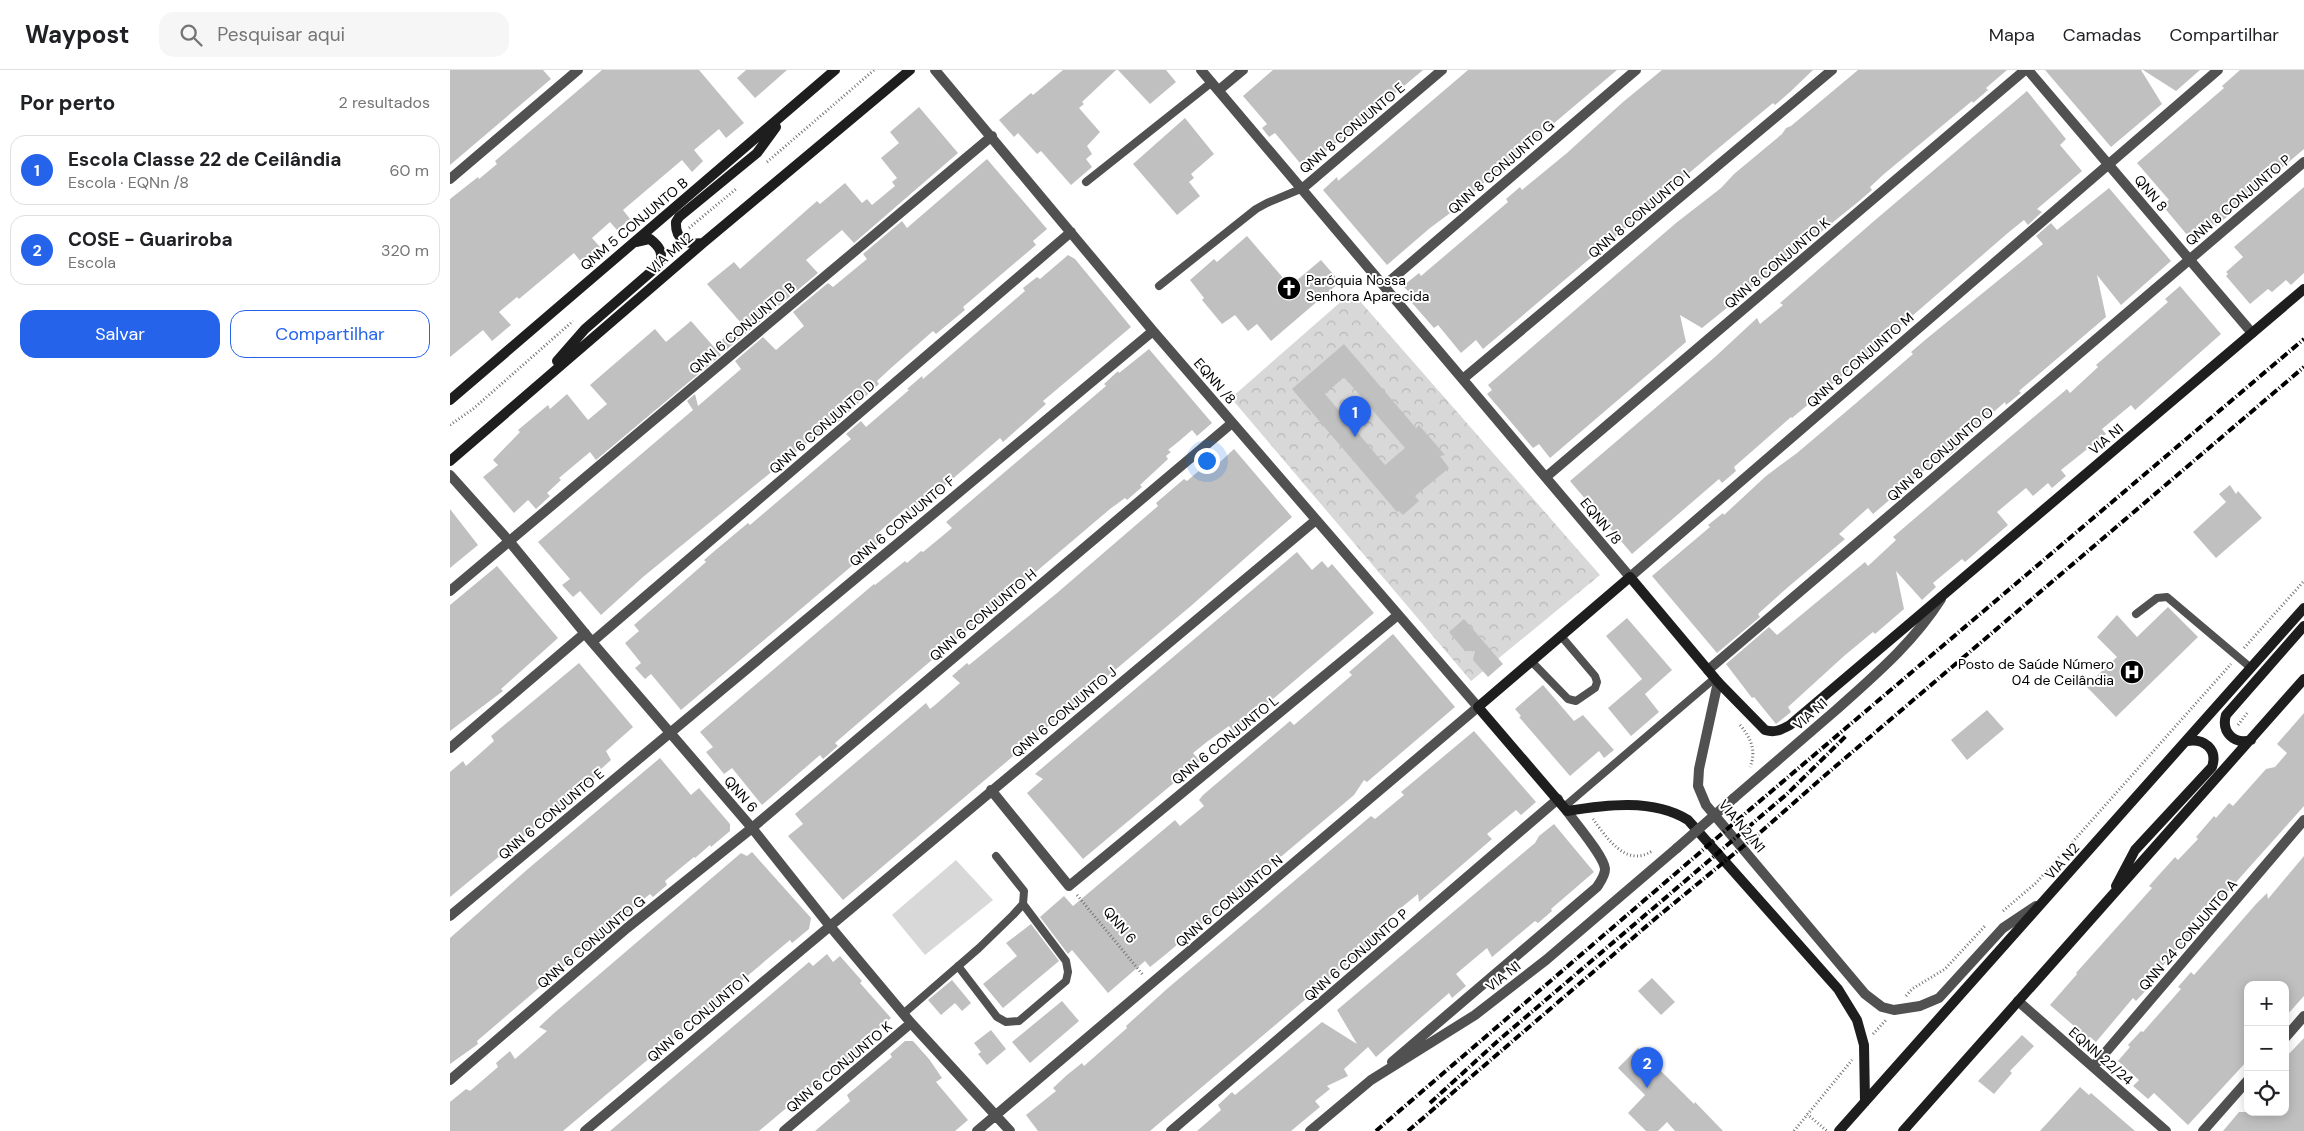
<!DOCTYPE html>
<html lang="pt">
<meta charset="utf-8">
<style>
:root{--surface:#fff;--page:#f6f6f6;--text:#202124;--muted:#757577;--line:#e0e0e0;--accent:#2563eb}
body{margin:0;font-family:"DM Sans",sans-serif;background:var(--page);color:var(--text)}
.controls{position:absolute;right:15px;bottom:15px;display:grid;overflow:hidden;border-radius:10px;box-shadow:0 2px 12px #0003}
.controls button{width:45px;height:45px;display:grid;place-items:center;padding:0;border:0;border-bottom:1px solid var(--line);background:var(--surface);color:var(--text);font:25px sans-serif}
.you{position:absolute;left:756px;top:390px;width:18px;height:18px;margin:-12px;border:4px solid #fff;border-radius:50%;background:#1a73e8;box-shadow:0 0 0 8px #1a73e833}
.badge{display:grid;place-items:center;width:32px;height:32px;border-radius:50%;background:var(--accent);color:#fff;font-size:16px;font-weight:700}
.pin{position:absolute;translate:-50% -41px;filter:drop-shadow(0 1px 2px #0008)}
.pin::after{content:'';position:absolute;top:26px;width:18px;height:15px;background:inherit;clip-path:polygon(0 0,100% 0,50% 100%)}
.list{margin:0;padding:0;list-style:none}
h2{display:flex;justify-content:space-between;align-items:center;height:65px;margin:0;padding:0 20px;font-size:21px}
h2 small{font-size:16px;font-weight:400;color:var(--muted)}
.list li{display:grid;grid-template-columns:32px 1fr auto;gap:15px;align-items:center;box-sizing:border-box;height:70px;margin:0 10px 10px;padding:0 10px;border:1px solid var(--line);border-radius:15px}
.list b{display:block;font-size:19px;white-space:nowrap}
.list p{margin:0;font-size:16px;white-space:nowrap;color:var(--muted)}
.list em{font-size:16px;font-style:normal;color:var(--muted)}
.actions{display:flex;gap:10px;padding:15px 20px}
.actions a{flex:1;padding:11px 0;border:1px solid var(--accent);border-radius:15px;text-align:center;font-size:18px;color:var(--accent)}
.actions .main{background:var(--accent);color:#fff}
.icon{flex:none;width:28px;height:28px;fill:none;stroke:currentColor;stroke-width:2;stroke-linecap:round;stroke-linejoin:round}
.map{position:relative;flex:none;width:1854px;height:1061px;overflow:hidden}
header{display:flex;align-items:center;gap:30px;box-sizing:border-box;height:70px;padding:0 25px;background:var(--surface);border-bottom:1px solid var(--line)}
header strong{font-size:24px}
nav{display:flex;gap:28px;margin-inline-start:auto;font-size:18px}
.search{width:350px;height:45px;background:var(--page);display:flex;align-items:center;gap:12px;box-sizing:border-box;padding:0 18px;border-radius:15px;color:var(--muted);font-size:19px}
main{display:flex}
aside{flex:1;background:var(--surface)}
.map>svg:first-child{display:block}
.green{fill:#d8d8d8}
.forest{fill:url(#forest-crowns)}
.building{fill:#c0c0c0;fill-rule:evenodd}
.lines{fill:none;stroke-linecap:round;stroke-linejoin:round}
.path{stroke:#737373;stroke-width:3;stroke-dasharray:1 2.5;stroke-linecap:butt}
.service{stroke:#515151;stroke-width:8}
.minor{stroke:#515151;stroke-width:10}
.tertiary{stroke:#515151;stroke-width:10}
.secondary{stroke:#1e1e1e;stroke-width:10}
.rail{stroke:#000;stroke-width:4;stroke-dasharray:8 2.5 1 2.5;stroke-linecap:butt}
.tertiary-bridge{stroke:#515151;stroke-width:10}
.labels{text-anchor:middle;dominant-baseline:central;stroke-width:4;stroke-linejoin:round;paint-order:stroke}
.street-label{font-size:14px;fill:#000;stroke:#fff}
.poi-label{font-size:14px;fill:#000;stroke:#fff;text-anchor:start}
</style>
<header>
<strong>Waypost</strong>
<div class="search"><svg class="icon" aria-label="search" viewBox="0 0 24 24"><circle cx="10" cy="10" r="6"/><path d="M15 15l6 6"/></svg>Pesquisar aqui</div>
<nav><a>Mapa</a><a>Camadas</a><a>Compartilhar</a></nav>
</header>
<main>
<aside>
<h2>Por perto<small>2 resultados</small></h2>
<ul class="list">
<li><span class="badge">1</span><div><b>Escola Classe 22 de Ceilândia</b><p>Escola · EQNn /8</p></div><em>60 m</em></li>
<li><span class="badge">2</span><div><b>COSE - Guariroba</b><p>Escola</p></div><em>320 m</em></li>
</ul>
<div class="actions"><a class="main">Salvar</a><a>Compartilhar</a></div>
</aside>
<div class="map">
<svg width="1854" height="1061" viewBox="0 0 1854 1061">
<defs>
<pattern id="forest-crowns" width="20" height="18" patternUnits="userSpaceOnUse" patternTransform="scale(1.25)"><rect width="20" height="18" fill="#d8d8d8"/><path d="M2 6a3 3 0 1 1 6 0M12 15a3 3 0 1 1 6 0" fill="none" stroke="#b8b8b8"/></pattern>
</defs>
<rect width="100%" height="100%" fill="#fff"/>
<path class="green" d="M506 790 543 830 475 885 442 845Z"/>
<path class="forest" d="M902 222 1150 505 1021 611 781 328Z"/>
<path class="building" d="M0 0H93L101 9 0 95Z
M152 0H249L294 53 276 68 269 59 244 80 253 91 242 102 232 90 173 140 180 149 167 160 160 152 142 168 150 177 131 192 124 183 69 229 67 227 49 242 61 255 42 271 33 260 0 287V129L28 107 29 109 47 94 45 91Z
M296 0H337L305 28 287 8Z
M613 0H666L632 32 634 34 629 38 650 62 637 76 642 84 636 89 642 97 621 115 591 81 587 84 568 63 564 67 549 50 581 23 583 25Z
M668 0H716L726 12 700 34Z
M823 0H973L855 99 825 63 819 67 812 58 817 54 793 26Z
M1018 0H1167L1038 109 1024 122 1026 124 980 158 937 195 873 120 887 107 888 111Z
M1212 0H1363L1340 22 1325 35 1323 33 1265 81 1205 132 1208 131 1033 279 1026 270 1011 283 988 255 984 258 955 225 959 222 953 216 969 203 971 206 1058 132 1056 129 1070 117 1072 120 1117 83 1173 32Z
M1408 0H1557L1536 18 1538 20 1523 33 1522 31 1434 104 1420 117 1422 120 1408 132 1252 258 1230 245 1236 272 1100 388 1089 374 1083 378 1037 324 1042 320 1038 315 1226 153 1271 118 1284 104 1332 64 1336 58 1341 56Z
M1595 0H1691L1712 34 1661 77Z
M1693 0H1750L1726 21Z
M1790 0H1854V79L1778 143V146L1766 156 1764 154 1743 172 1712 135 1719 130 1687 93 1774 18 1772 16Z
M1577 21 1616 69 1610 75 1632 101 1587 139 1592 142 1578 155 1574 150 1559 162 1431 273 1342 348 1341 347 1284 397 1286 401 1272 413 1269 409 1182 484 1120 411 1265 287 1307 248 1310 254 1333 235 1330 233 1424 151Z
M469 37 508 83 404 173 392 160 356 190 368 203 276 280 269 272 291 253 257 214 284 192 290 199 367 131 370 134 395 113 412 133 417 129 422 135 445 116 442 112 447 108 431 88 449 73 440 62Z
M735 48 764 84 741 104 744 108 739 112 750 126 727 145 683 94Z
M537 89 597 159 583 171 586 175 513 237 515 240 486 264 483 261 441 298 427 311 429 314 387 353 385 350 193 507 151 545 130 521 123 527 112 515 120 509 88 472 243 340 237 331 245 324 248 336 291 299 285 291 313 267 326 280 354 256 343 242 378 213 383 217 417 189 413 184 452 151 457 158Z
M1854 117V203L1841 215 1836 210 1822 222 1818 219 1800 234 1776 206 1778 204 1776 202 1793 187 1784 177Z
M1659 118 1721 191 1671 235 1647 205 1656 247 1569 321 1571 323 1556 335 1555 332 1525 358 1511 370 1513 373 1499 386 1496 382 1423 444 1418 438 1389 464 1395 469 1337 518 1308 544 1310 547 1267 583 1202 506 1260 457 1258 455 1273 443 1274 445 1316 406 1347 383 1405 334 1463 284 1461 282 1475 270 1593 174 1586 166 1601 153 1607 160Z
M797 166 840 216 871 190 890 212 821 271 807 254 798 261 785 245 772 254 752 230 754 228 740 210 764 189 767 192Z
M618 185 625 189 681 257 593 331 596 334 553 372 550 368 463 443 456 438 429 462 435 468 231 640 201 604 195 609 185 598 191 593 175 573 189 561 184 555 256 492 254 490 268 478 298 453 300 455 401 369 396 364 411 351 416 357 459 320 457 319 472 306 473 309 575 221 573 218 587 207 590 209Z
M1730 216 1771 264 1685 340 1681 335 1652 359 1656 364 1611 400 1616 406 1602 418 1598 413 1583 426 1576 418 1547 442 1558 455 1515 492 1512 489 1483 513 1486 517 1472 530 1446 501 1454 539 1425 564 1423 562 1394 586 1338 637 1341 642 1326 654 1304 627 1302 628 1276 594 1319 557 1327 565 1415 492 1418 496 1446 470 1443 467 1534 389 1617 319 1620 323 1648 297 1646 295 1718 232 1715 229Z
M241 251 271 285 146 390 140 382 109 408 111 410 97 423 100 426 86 439 78 430 64 443 33 407 48 395 43 390 70 362 68 360 98 335 100 339 117 324 138 350 157 334 140 315 205 259 216 272Z
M894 274 966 358 969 355 995 385 990 386 999 398 965 426 969 431 953 445 949 441 947 442 842 319ZM894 307 955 378 935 395 875 324Z
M699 279 762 353 747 366 742 360 728 372 718 380 721 382 716 386 718 389 690 415 692 417 677 430 675 428 660 439 443 623 385 673 388 676 373 689 370 685 312 735 282 698 274 704 256 682 263 677 250 662 424 514 425 515 455 491 457 493 471 481 473 482 502 458 496 452 656 316 654 314 668 301 669 303Z
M784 379 842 447 742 535 393 830 338 766 353 754 345 744 476 633 480 639 485 635 510 613 502 606 517 593 519 595 607 523 708 436 706 433 734 409 737 411 765 387 770 392Z
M1780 415 1786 424 1788 421 1812 448 1766 488 1743 462 1776 432 1769 424Z
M0 439 28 475 0 498Z
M847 482 862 500 872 491 878 498 882 494 924 543 784 662 779 656 758 671 743 683 750 691 633 789 577 723 593 709 585 704Z
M47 496 108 568 51 619 53 621 0 661V535Z
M1718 537 1748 567 1666 647 1636 616 1667 587 1647 567 1667 545 1687 567Z
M1177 548 1222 600 1195 624 1209 642 1181 666 1158 638 1192 609 1156 566Z
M1014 549 1053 594 1038 607 1023 590 1025 581H1015L999 562Z
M943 564 1005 637 917 712 914 710 904 725 715 885 700 897 695 891 658 923 622 880 618 884 590 847 614 826 623 836 725 750 730 756 754 736 749 730 753 725 840 651 844 655 902 605 899 602Z
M129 593 183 657 156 681 161 690 151 699 149 704 0 827V702L13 691 16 696 44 671 41 666Z
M1093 615 1124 651 1133 645 1164 680 1154 688 1149 681 1120 706 1069 647 1071 646 1065 639Z
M1537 640 1554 659 1517 690 1501 670Z
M1854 643V736L1771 829 1766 834 1762 830 1742 852 1747 858 1696 914 1699 917 1686 931 1683 928 1646 972 1640 967 1639 969 1600 935 1627 904 1626 903 1702 818 1699 816 1725 787 1728 790 1748 769 1746 767 1764 746 1766 748 1779 733 1783 736 1816 699 1825 697 1837 683 1827 674Z
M1024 661 1086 732 1071 745 1066 740 1037 764 1042 769 998 807 969 832 968 824 936 850 941 857 700 1061H588L576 1045 606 1021 603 1018 617 1005 632 993 634 996 677 958 676 956 718 918 921 746 925 749 954 725 951 722Z
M210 688 241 725 249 718 280 754V761L261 777 260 775 245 788 244 787 215 811 217 815 203 827 200 824 171 848 27 971 28 974 0 994V868L79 798Z
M1104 754 1144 802 1101 839 1102 841 1088 853 1085 851 1042 887 1037 878 1006 904 1016 916 1002 928 999 923 926 987 918 977 894 999 898 1006 877 1016 880 1019 865 1031 870 1037 841 1061H747L771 1040 768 1035 782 1022 785 1025 872 952 907 974 887 940 1085 773 1089 766Z
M302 782 361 848 359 859 342 873 340 870 113 1061H0V1032L16 1019 20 1021 48 997 46 993 60 981 65 989 97 961 89 957 103 944 291 783 297 786Z
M1854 786V926L1835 947V915H1798V990L1738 1055 1704 1023 1698 1029 1683 1016 1689 1010 1668 991 1680 977 1678 975 1691 961 1693 962 1731 919 1728 917 1741 902 1744 905 1806 834 1817 823 1818 829Z
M581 854 609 891 553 938 533 914 567 886 556 873Z
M377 884 383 892 390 886 412 911 410 913 441 948 419 967 423 969 380 1005 378 1003 309 1061H160L359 892 363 896Z
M1202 908 1225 932 1211 945 1188 921Z
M502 910 521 933 512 941 505 933 491 945 478 930Z
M612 931 629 951 580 993 562 972Z
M541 960 556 979 537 995 528 984 531 982 524 973Z
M1572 965 1584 976 1560 1001 1562 1003 1544 1024 1528 1011Z
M1854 968V1061H1773L1789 1042H1835V988Z
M455 971H463L479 989 492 1008 486 1012 518 1050 505 1061H365L400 1031 397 1025 442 987 440 984Z
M1188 978 1244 1034 1245 1032 1273 1061H1225L1217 1052 1208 1061H1196L1178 1043 1195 1025 1168 998Z
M1630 1017 1639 1025 1641 1023 1685 1061H1590Z"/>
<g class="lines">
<path class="path" d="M317 92 424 0
M239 158 286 119
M0 355 23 339 123 251
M1794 578 1854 511
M1290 655C1300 667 1307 680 1300 697
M1788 655 1798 642
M1143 749C1156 767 1176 798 1202 781
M627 825 693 905
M1553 841 1586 813 1781 594
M1456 926 1462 919 1495 899 1535 856
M1423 964 1436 950
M1357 1044 1377 1061
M1344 1061 1402 990"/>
<path class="service" d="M636 112 762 12
M709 216 806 139 817 133 853 118
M1686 544 1707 528 1717 527 1801 598
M1081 591 1118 629 1126 631 1145 618 1147 612 1145 606 1111 566
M1114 737 1265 608
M508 896 547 947 556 952 569 951 616 911 618 902 616 891 573 834
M453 944 529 878 563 845 573 834 574 821 546 786"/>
<path class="minor" d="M485 0 703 261 1028 637 527 1061
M751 0 1180 507 1768 0
M1578 0 1802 263
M769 20 793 0
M0 109 128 0
M853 118 992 0
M935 215 1186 0
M1014 308 1382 0
M0 405 59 471 142 572 302 758 379 855 461 953 560 1061
M1096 407 1575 0
M0 521 542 66
M142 572 621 162
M1258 600 1854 92
M0 678 135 563
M541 720 619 816 948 545
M0 846 703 261
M1568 931 1716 1061
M1835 968 1854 946
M1643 997 1854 750
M0 1010 177 858 302 758 782 353
M135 1061 866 450
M334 1061 461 953
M721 1061 1108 729
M1753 1061 1798 1010"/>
<path class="tertiary" d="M1268 612 1249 699 1248 716 1256 735 1415 924 1432 937 1444 940 1470 936 1489 928 1553 858 1586 836
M1284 728C1318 699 1352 669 1386 640 1425 605 1463 573 1491 529
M942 992 1147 817C1150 812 1155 806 1155 799 1154 786 1125 753 1117 741
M860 1061 921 1010 1025 945 1096 890 1227 778"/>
<path class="secondary" d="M253 173C237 175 225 170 226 152L229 147 307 83 326 57
M107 291 135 259 210 194C213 182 210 177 200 169L187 172
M0 330 385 0
M0 391 253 173 460 0
M1801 670C1784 675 1771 662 1776 645L1854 556
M1666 816 1685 780 1762 697C1768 679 1754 668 1737 671
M1415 1032 1414 975 1407 950 1388 919 1238 750C1203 728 1155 735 1117 741L1028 637 1180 507 1268 612 1315 660C1325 663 1331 660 1340 655L1854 219
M1389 1061 1854 538
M1453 1061 1854 609"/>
<path class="rail" d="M980 1033 1050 969 1337 724 1396 666
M926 1061 1297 742 1854 269
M958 1061 1206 848 1313 760 1373 707 1854 297"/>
<path class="tertiary-bridge" d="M1227 778 1284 728"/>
</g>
<defs>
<g id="church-disc" transform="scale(1.25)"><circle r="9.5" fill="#000" stroke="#fff"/><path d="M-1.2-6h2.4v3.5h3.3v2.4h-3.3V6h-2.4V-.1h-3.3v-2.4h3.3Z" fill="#fff"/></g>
<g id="hospital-disc" transform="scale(1.25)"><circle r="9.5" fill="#000" stroke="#fff"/><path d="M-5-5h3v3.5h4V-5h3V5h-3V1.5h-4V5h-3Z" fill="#fff"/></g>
</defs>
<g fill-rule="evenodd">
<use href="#church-disc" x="839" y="218"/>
<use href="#hospital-disc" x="1682" y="602"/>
</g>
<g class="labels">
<g class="street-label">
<text transform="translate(902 58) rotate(-40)">QNN 8 CONJUNTO E</text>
<text transform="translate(1051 97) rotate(-41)">QNN 8 CONJUNTO G</text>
<text transform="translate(1701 123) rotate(50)">QNN 8</text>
<text transform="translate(1788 130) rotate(-40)">QNN 8 CONJUNTO P</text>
<text transform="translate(1189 144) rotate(-40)">QNN 8 CONJUNTO I</text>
<text transform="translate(184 154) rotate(-40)">QNM 5 CONJUNTO B</text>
<text transform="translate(220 183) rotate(-41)">VIA MN2</text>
<text transform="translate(1327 193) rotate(-40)">QNN 8 CONJUNTO K</text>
<text transform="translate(292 258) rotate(-40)">QNN 6 CONJUNTO B</text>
<text transform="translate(1410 290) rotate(-41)">QNN 8 CONJUNTO M</text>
<text transform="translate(765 311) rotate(49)">EQNN /8</text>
<text transform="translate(372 357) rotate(-41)">QNN 6 CONJUNTO D</text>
<text transform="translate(1656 369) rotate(-40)">VIA N1</text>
<text transform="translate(1490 384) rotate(-41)">QNN 8 CONJUNTO O</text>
<text transform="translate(452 451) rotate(-40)">QNN 6 CONJUNTO F</text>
<text transform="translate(1151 451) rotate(50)">EQNN /8</text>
<text transform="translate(533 545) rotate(-40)">QNN 6 CONJUNTO H</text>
<text transform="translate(614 642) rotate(-40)">QNN 6 CONJUNTO J</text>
<text transform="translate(1360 644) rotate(-41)">VIA N1</text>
<text transform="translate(775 670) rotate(-39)">QNN 6 CONJUNTO L</text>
<text transform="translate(291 724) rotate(49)">QNN 6</text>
<text transform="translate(101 744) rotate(-40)">QNN 6 CONJUNTO E</text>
<text transform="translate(1292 756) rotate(50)">VIA N2/N1</text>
<text transform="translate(1612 791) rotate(-48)">VIA N2</text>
<text transform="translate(779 831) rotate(-40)">QNN 6 CONJUNTO N</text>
<text transform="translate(670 855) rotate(50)">QNN 6</text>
<text transform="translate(1738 865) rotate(-49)">QNN 24 CONJUNTO A</text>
<text transform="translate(141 872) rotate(-40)">QNN 6 CONJUNTO G</text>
<text transform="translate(906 885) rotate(-41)">QNN 6 CONJUNTO P</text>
<text transform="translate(1053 906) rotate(-38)">VIA N1</text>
<text transform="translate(248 948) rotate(-40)">QNN 6 CONJUNTO I</text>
<text transform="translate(1651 986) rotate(41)">EQNN 22/24</text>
<text transform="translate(389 997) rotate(-40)">QNN 6 CONJUNTO K</text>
</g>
<g class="poi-label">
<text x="856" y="210">Paróquia Nossa<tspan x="856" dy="16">Senhora Aparecida</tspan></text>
<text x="1664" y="594" text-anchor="end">Posto de Saúde Número<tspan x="1664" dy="16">04 de Ceilândia</tspan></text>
</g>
</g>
</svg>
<div class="controls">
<button>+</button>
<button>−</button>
<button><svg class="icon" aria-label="locate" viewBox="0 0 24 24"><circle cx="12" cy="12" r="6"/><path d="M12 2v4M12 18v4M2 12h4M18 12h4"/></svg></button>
</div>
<div class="you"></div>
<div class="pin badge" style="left:905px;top:367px">1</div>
<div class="pin badge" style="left:1197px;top:1018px">2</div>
</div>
</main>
